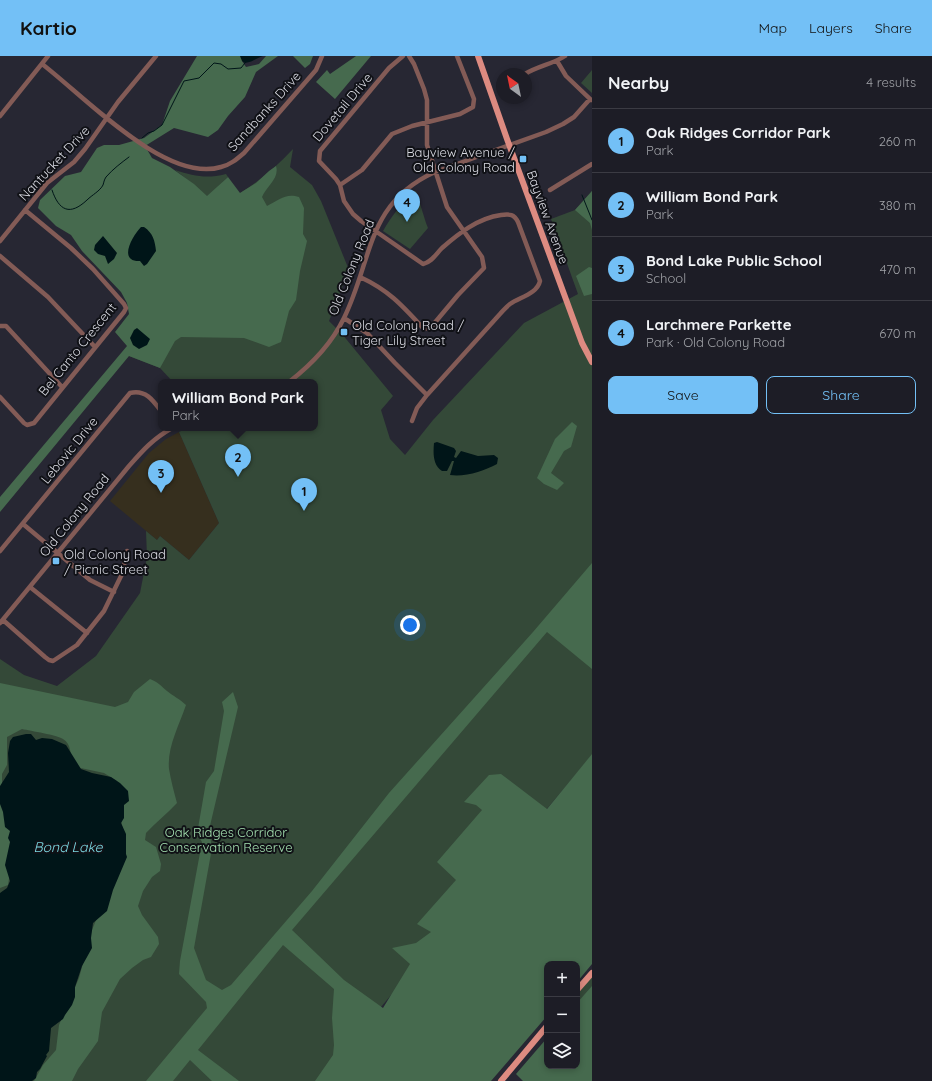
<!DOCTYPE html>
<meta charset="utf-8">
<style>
:root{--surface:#1d1d26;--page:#25262e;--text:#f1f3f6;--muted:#a0a2a7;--line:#3b3b43;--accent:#73c0f6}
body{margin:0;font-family:Quicksand,sans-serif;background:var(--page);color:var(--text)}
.controls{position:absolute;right:12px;bottom:12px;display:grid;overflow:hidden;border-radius:8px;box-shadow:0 2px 6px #0003}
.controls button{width:36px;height:36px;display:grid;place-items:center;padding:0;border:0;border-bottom:1px solid var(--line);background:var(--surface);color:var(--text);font:20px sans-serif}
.compass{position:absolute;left:496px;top:12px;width:36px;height:36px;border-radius:50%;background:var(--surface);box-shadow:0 2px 6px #0003;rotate:327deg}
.you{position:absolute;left:410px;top:569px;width:14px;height:14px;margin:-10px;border:3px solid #fff;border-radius:50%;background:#1a73e8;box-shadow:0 0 0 6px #1a73e833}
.badge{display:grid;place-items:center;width:26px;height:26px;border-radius:50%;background:var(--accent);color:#111;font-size:13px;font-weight:700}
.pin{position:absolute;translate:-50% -33px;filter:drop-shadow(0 1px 2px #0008)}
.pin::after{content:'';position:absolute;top:21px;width:14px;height:12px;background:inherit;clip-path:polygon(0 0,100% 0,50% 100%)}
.popup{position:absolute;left:158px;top:323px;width:160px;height:52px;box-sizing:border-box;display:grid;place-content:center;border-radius:8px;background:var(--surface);filter:drop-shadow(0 1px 3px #0005);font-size:13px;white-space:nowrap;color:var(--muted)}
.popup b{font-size:15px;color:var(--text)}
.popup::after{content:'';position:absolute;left:50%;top:100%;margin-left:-8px;border:8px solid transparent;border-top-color:var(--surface)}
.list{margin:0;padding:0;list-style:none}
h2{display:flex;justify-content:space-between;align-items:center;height:52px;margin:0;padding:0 16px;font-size:17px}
h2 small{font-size:13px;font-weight:400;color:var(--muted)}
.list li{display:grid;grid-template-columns:26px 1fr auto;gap:12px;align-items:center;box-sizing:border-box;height:64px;padding:0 16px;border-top:1px solid var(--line)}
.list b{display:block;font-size:15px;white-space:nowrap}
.list p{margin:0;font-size:13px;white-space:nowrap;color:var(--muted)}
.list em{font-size:13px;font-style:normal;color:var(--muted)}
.actions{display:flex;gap:8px;padding:12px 16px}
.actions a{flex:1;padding:9px 0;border:1px solid var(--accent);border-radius:8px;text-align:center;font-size:14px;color:var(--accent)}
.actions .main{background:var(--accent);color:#111}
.icon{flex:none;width:22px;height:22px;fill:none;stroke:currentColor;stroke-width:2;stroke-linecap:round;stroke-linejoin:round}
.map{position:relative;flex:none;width:592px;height:1025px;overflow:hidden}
header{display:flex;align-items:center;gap:24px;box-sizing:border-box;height:56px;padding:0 20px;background:var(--accent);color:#111}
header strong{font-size:19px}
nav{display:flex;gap:22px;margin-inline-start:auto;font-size:14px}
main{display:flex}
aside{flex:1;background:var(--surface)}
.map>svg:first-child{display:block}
.education{fill:#362f1e}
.green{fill:#344938}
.forest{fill:#466a4e}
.water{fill:#001518}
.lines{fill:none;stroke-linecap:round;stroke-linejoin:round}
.stream{stroke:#001518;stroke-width:1}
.minor{stroke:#835b56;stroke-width:4.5}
.major{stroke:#dd8b81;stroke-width:6}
.poi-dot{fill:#73c0f6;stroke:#101116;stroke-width:1.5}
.labels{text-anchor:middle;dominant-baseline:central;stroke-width:4;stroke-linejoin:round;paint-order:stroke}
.street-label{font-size:13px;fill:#d9dae2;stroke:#101116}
.poi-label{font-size:13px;fill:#d9dae2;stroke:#101116;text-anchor:start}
.park-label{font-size:13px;fill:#a4e0b0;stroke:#101116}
.water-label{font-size:14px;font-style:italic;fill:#7cd9e3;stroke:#101116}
</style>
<header>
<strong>Kartio</strong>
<nav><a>Map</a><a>Layers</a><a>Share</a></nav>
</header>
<main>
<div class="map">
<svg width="592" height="1025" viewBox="0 0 592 1025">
<rect width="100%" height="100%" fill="#272733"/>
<path class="education" d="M179 376 219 467 189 504 160 480 157 484 110 445 149 397 166 383Z"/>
<path class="green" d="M592 14V37L581 27Z
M293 93 290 111 312 129 321 145 349 214 329 265 342 278 393 340 381 354 390 383 405 399 433 364 524 267 578 238 551 163 575 154 592 135V699L319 1025H0V603L24 619 57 630 96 600 140 537 147 501 146 475 157 484 160 480 189 504 219 467 179 376 187 372H315V326H173L160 312 129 300 240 137C260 125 277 110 293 93Z
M175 114C194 120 206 123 226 118L228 121 207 141 193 128Z
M416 135 426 167 428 172 410 193 383 175C392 159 402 147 416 135Z
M592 920V956L577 949V938Z"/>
<path class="forest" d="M197 0H243L242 5 246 11 259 8 266 0H278L256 16 245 41 228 60 218 74 208 81 174 72 145 90 152 102 170 111 194 128 207 140 228 121 240 137 256 127 269 115 276 110C280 122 266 131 262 141L267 150C280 144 285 137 299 141L304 152 303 178 307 185 300 215 296 244 289 255 281 286 269 291 244 282 181 281 175 285 160 312 129 300 0 456V441L127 290 115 276 129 258 127 247 121 236 82 195 71 179 56 170 38 152 40 144 65 120 81 116 97 92 104 89H119L144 82 162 69 170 45Z
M293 0H313L310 8 305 12Z
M356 0H371L335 43 316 26 327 14 330 18Z
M592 135V174L590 167 575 154Z
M589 211 592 212V238L584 240 576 220Z
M572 366 577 370 571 391 564 395 551 417 564 427 557 434 544 428 537 422 555 383Z
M592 507V613L547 576 292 874 344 924 383 952 410 908 392 892 416 887 431 876 417 868 456 824 437 806 482 754 476 749 464 746 489 719 501 718 547 753 592 698V908L577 926V908H547V960L491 1025H315L333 999 334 989 332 962 334 933 283 889 198 994 239 1025H212L190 1004 173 1025H146L207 952 206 946 179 918 180 905 202 786 197 778 206 726 214 715 224 655 222 646 233 636 238 651 209 774 212 792 194 892 206 924 222 934 231 929 312 835 389 737 533 576Z
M150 623C158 626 161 630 167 635 173 640 180 643 186 649 179 670 167 691 169 713 171 725 174 736 177 747 167 758 156 766 146 777L145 784 156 791 161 808 160 815 152 821 143 835 138 850 142 859 158 881 159 888 151 901 143 904 132 912 120 923 102 956 98 985 78 1013 72 1025H34L43 1009 56 994 59 969 79 922 92 874 118 811 125 801 126 786 119 756 117 725 104 717 76 711 71 706C71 698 71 688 63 683 57 679 31 675 22 673L7 681V709L2 718V728L14 790 8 829 0 832V627L115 651 128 646 134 636Z
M592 930V1025H523L516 1018 547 982V1010H577V947Z"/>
<path class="water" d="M240 0H263C256 2 253 6 245 7L242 5Z
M141 171H144C153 177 155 185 156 195L147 208 144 210 140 205C117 206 133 179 141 171Z
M103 180 117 197 114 203 108 208 105 200 98 198 94 194 95 189Z
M137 272 150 283 147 289 139 293 133 289 130 282 134 274Z
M437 386 454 392 456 395 454 401 456 402 461 395 478 400 494 399 498 402 497 408C484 415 466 421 450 419L454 405H452L447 415H442C433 409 433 398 434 387Z
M26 678H31L36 684 42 682 52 683 66 689 81 713 92 717 111 721 120 727 128 735 129 745 124 749V762L121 767 126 778V798L127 801 113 834 107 855 93 867 91 882 92 892 82 910 75 931V941L72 949 65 959 63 963 51 972 49 995 46 999 47 1000 40 1013 37 1016 36 1022 32 1025H0V837L7 832 10 825 5 809 10 786 8 782 10 775 5 771 3 756 0 748V730L9 716 8 697 10 685 13 681Z"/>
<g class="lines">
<path class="stream" d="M142 82 148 77 154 75 162 69 184 25 199 22 214 7 221 8 228 13 241 12 245 7
M52 134C59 155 70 160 87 144 92 139 100 135 103 129 104 126 104 124 106 121 113 113 121 107 129 101
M582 139 592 164"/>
<path class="minor" d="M403 0 389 12 320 95 319 105 336 123 340 129 344 145 353 158 361 165 423 208C432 206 436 198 442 192 458 178 478 162 501 159 510 158 514 158 518 166L540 225C537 238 520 241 510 248 506 251 503 255 500 258L427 339 417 352 412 365
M557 5 566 20 591 44
M42 8C83 39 166 128 221 111 230 109 237 103 244 97L316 14 322 0
M525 18C538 10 553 8 565 0
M0 60 48 0
M340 129 362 114 392 78 412 70 460 58 473 51 474 43 457 0
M550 134 592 108
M0 185 47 127 74 106 85 93 118 46 156 0
M0 200 48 241 95 291
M360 221C388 234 401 248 422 271 426 273 428 273 432 270L458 239 484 212 482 201 447 151 427 89V44L424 33 414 8 409 0
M344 262 367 277 395 307 427 339
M0 270H6L62 331
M289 326C311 309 332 287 344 262 373 203 366 147 435 116L546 76 563 68 574 61 590 43
M0 341 24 367 27 369 34 367 124 256 126 252 124 248 93 213 71 192 25 154
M23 468 90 524 114 536
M0 495 130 337C145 333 153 344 161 355
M30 531 87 577
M3 564 45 601 49 604 53 605 77 589 104 555 122 518 127 495
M0 567 129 410C144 393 153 383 172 372"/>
<path class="major" d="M478 0 507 83 564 238 582 287 592 306
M577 934 592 917
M501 1025 547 970"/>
</g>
<g class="poi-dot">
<rect x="519" y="99" width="8" height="8" rx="2"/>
<rect x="340" y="272" width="8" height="8" rx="2"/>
<rect x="52" y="501" width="8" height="8" rx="2"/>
</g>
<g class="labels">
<g class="street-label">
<text transform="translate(342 51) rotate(-50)">Dovetail Drive</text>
<text transform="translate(264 55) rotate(-48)">Sandbanks Drive</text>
<text transform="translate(54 107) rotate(-47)">Nantucket Drive</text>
<text transform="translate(548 161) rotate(70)">Bayview Avenue</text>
<text transform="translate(351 211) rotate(-68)">Old Colony Road</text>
<text transform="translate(77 293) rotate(-51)">Bel Canto Crescent</text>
<text transform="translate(69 394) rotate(-51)">Lebovic Drive</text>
<text transform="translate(74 459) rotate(-51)">Old Colony Road</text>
</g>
<g class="poi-label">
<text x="515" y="96" text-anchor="end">Bayview Avenue /<tspan x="515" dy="15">Old Colony Road</tspan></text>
<text x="352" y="269">Old Colony Road /<tspan x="352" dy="15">Tiger Lily Street</tspan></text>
<text x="64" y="498">Old Colony Road<tspan x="64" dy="15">/ Picnic Street</tspan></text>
</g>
<g class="park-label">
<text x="226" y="776">Oak Ridges Corridor<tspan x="226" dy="15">Conservation Reserve</tspan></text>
</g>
<g class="water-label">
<text x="68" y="791">Bond Lake</text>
</g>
</g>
</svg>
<div class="controls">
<button>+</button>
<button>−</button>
<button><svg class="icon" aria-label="layers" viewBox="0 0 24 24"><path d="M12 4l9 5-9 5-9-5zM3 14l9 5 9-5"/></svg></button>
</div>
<svg class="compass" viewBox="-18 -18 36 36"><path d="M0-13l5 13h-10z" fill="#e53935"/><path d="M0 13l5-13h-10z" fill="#a0a2a7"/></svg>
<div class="you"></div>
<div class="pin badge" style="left:304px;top:455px">1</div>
<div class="pin badge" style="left:238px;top:421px">2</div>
<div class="popup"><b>William Bond Park</b>Park</div>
<div class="pin badge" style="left:161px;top:437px">3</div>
<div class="pin badge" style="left:407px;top:166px">4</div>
</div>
<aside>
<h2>Nearby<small>4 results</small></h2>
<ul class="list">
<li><span class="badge">1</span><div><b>Oak Ridges Corridor Park</b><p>Park</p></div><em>260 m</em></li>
<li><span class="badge">2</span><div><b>William Bond Park</b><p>Park</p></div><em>380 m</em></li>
<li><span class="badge">3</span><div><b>Bond Lake Public School</b><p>School</p></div><em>470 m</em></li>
<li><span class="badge">4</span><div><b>Larchmere Parkette</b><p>Park · Old Colony Road</p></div><em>670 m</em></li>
</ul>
<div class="actions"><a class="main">Save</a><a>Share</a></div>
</aside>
</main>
